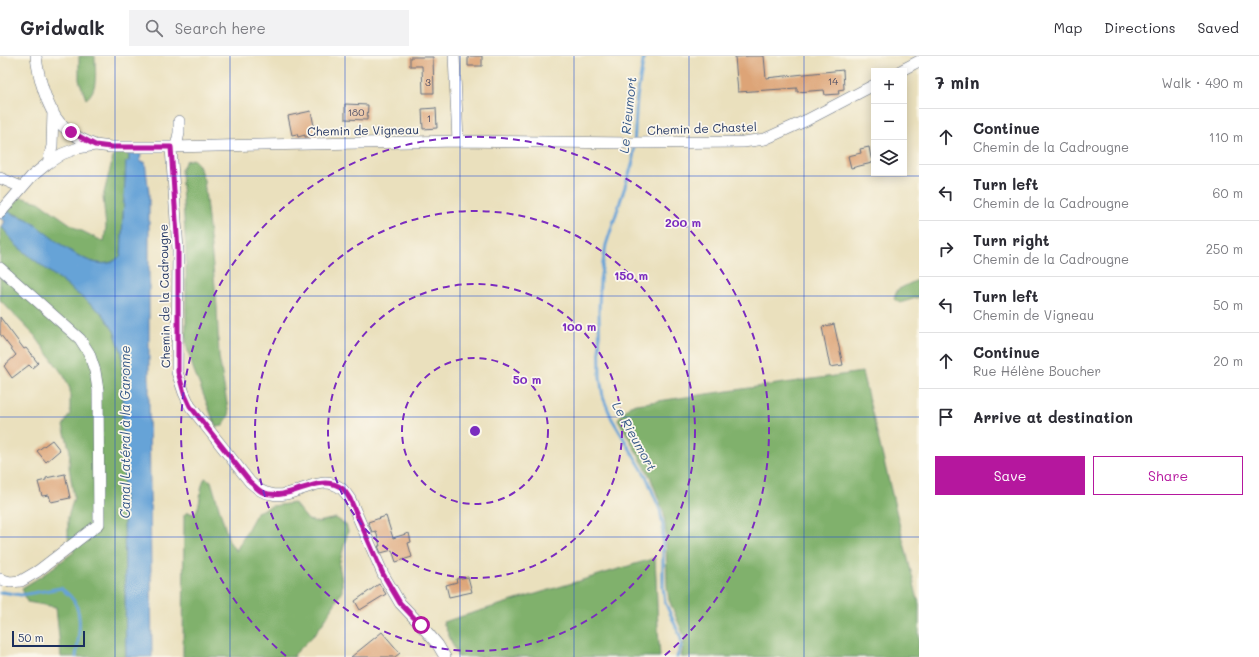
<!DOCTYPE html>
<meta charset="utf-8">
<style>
:root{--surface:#fff;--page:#f2f2f3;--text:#2b2b33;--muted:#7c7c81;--line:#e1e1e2;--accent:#b5179e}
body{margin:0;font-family:Mali,sans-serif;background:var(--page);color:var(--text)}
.controls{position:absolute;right:12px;top:12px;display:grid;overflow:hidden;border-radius:0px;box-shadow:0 2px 10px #0003}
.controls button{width:36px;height:36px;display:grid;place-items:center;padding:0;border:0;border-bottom:1px solid var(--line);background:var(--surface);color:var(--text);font:20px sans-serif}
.scale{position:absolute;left:12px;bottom:10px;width:73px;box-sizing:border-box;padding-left:4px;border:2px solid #1b2f5e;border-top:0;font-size:11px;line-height:14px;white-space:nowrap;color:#1b2f5e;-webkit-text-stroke:3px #fbf7ec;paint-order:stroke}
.stop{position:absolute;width:12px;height:12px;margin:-9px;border:3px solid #b5179e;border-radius:50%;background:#fff}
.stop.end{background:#b5179e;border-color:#fff;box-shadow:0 1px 4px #0008}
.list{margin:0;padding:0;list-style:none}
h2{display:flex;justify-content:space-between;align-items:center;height:52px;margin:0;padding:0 16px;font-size:17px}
h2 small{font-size:13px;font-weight:400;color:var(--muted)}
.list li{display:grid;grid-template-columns:26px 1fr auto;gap:12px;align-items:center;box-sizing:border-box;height:56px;padding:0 16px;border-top:1px solid var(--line)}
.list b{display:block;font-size:15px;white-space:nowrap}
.list p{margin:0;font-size:13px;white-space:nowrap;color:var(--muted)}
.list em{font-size:13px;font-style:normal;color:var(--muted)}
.actions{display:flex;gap:8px;padding:12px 16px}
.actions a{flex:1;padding:9px 0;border:1px solid var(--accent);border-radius:0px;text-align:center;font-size:14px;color:var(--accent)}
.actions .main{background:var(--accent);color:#fff}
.icon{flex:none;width:22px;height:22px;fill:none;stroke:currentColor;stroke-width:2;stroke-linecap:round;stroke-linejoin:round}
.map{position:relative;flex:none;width:919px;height:601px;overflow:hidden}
header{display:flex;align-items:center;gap:24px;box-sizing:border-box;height:56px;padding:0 20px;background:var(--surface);border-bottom:1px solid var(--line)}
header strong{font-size:19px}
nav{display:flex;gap:22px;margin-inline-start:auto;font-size:14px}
.search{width:280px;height:36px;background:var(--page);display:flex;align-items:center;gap:10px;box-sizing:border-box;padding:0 14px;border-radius:0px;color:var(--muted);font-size:15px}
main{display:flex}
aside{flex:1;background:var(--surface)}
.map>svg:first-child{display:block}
.forest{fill:#80b16c;stroke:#4e7065}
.water{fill:#66a3d7;stroke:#40699a}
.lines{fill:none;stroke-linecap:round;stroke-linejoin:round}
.stream{stroke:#66a3d7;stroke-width:3}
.building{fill:#dda477}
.minor-casing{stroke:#636d7f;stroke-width:12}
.minor{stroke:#fff;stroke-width:11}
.route{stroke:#b5179e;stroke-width:5}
.grid{fill:none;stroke:#1d4ed8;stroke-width:1;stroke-opacity:0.55}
.ring{fill:none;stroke:#7b2cbf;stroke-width:2;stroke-dasharray:7 5}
.labels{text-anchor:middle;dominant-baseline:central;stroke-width:3.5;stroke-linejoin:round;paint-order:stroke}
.number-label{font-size:10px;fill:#4c4c64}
.street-label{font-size:12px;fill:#1b2f5e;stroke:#fbf7ec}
.water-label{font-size:13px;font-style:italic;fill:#355888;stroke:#fbf7ec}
.centre{fill:#7b2cbf;stroke:#fbf7ec;stroke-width:2}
.ring-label{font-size:12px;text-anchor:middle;font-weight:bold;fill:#7b2cbf;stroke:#fbf7ec;stroke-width:3.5;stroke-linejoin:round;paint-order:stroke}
</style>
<header>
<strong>Gridwalk</strong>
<div class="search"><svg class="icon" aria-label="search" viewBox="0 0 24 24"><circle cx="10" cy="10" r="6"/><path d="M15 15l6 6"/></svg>Search here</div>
<nav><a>Map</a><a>Directions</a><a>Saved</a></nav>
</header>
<main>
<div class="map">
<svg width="919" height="601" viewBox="0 0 919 601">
<rect width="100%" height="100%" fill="#fbf7ec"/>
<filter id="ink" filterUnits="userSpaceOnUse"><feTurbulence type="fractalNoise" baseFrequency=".025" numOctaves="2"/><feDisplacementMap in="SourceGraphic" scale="8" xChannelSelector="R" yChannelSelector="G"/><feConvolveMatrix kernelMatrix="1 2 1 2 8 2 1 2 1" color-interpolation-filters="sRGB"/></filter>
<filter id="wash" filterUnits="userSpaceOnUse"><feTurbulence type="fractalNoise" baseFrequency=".012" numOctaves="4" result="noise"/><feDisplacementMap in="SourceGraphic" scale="16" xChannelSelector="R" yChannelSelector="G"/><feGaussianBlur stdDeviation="0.9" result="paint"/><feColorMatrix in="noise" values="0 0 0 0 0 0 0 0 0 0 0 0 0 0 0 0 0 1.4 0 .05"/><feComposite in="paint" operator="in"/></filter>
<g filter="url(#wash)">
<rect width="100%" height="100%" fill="#eae0bd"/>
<path class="forest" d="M79 0H95C95 14 99 34 86 43L79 24Z
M114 97 129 98V105L126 106 121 199C98 227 48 177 28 164 22 160 14 158 7 155L20 141 39 146 76 172 104 186 106 171 103 141Z
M193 103 198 108 204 124 217 250 219 301 229 359 223 370 216 371 193 312 186 288V195L181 114 186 105Z
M2 171 17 190 103 258 114 275 122 297 126 601H61L56 551 27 546 22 532 43 519 74 496 68 481V461L74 441 69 411 70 395 63 370 70 358V333L64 320 35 280 0 244V173Z
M919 223V241L900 247 894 243 897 234Z
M862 316 919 548V601H681L685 582 669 544 667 530 666 477 664 457 650 420 618 363 630 349Z
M205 422 211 425 229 485 236 495 257 456 272 450 294 447 308 464 318 466 336 462 346 469 348 475 339 509 342 525V535L327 561 315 578 294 599 295 601H183L184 459 187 456 194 458C203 448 198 433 205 422Z
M655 502C657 535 657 568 660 601H458L443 566Z"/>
<path class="water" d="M141 97 140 106H145L149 137V350L152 601H126L122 297 114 275 103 258 17 190 2 171 5 165 0 162V149C4 152 8 156 13 158 17 160 22 161 27 163 48 176 98 228 121 199L126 106 129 105V98Z"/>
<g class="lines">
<path class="stream" d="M644 0 637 41 633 106 606 189 600 224 599 255 600 321 603 341 612 363 646 420 660 454 663 470V531L665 546 681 582V590L677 601
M0 537 2 536 21 539 61 532C64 535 67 537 70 540 85 555 78 583 76 601"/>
</g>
<g id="blocks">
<path class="building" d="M468 0H482V10H468Z
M749 0H764L766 22 843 14 844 33 838 34 839 38 825 39 824 34 797 36V32L738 36 735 1Z
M410 1H433L434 37H423L422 10H410Z
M345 48 368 49 367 64 345 63Z
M436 52 437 72 423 73 422 53Z
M311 55 316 80 305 81V79L298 81 297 78 292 79 288 60Z
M869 91 872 107 851 112 848 100 861 97 860 93Z
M0 261 24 293 26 292 38 307 32 312 29 309 12 322 4 310 16 299 0 278Z
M834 268 843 309 830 311 822 271Z
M52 384 60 394 46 406 37 395Z
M65 418 70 442 51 446 49 439 42 440 38 426 46 424V422Z
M386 460 393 482 409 477 411 486 408 487 412 501 396 506 392 494 381 497 378 490H380L376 475 372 476 368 466Z
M468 521 472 536 449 541 446 529 457 526 456 523Z
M379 528 386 538 360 554 355 545Z
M382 576 400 597 395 601H351Z"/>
</g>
</g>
<g filter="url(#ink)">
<use href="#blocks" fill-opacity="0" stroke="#636d7f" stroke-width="1"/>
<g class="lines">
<g class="minor-casing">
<path id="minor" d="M36 0C38 20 47 52 60 67 69 78 83 84 95 89
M454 0 458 85
M900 15 919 5
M171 91 178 194 177 316 184 337 190 350 250 426C257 432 262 437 271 438 295 444 320 415 342 433 345 436 348 440 350 443L383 518 400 547 421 569 438 589 445 601
M176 91 179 77V65
M48 107 52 90 53 55
M0 122 21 131
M0 157 31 121 48 107 62 98 78 92 95 89 111 91H171L458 85 630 87 743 86 765 83 807 64 874 29
M0 212 80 283 89 297 95 315 98 334 99 468 38 515 21 525 10 526 0 523"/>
</g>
<use href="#minor" class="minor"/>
</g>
</g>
<g class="lines" filter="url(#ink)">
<path class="route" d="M71 76 95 89 111 91H171L178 194V316L184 337 190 350 250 426C254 429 258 434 262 436 290 448 318 414 343 433 346 436 348 440 350 443L383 518 400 547 421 569"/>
</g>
<path class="grid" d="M115 0V601M230 0V601M345 0V601M460 0V601M574 0V601M689 0V601M804 0V601M0 120H919M0 240H919M0 361H919M0 481H919"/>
<g class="ring">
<circle cx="475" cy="375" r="73"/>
<circle cx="475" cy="375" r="147"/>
<circle cx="475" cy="375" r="220"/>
<path d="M286 600A294 294 0 1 1 664 600"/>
</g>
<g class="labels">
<g class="number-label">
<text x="833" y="25">14</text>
<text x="428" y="26">3</text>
<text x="356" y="56">180</text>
<text x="429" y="62">1</text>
</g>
<g class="street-label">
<text transform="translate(702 72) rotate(-2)">Chemin de Chastel</text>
<text transform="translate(363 74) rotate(-1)">Chemin de Vigneau</text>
<text transform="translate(164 240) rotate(-91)">Chemin de la Cadrougne</text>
</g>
<g class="water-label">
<text transform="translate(627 59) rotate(-84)">Le Rieumort</text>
<text transform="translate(124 376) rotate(-90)">Canal Latéral à la Garonne</text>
<text transform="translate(635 380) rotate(61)">Le Rieumort</text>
</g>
</g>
<circle cx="475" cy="375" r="6" class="centre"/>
<g class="ring-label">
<text x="683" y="171">200 m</text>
<text x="631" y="224">150 m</text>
<text x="579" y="275">100 m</text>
<text x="527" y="328">50 m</text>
</g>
</svg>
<div class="controls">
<button>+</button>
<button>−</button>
<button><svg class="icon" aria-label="layers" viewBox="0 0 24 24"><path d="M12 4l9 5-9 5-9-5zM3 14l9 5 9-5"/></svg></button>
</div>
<div class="scale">50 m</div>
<div class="stop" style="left:421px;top:569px"></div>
<div class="stop end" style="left:71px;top:76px"></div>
</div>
<aside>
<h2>7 min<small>Walk · 490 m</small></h2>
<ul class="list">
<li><svg class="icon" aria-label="ahead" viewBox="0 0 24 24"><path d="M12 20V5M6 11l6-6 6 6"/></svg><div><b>Continue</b><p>Chemin de la Cadrougne</p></div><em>110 m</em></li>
<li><svg class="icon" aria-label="left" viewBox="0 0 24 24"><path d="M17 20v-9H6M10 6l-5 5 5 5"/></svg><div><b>Turn left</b><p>Chemin de la Cadrougne</p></div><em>60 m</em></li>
<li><svg class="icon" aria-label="right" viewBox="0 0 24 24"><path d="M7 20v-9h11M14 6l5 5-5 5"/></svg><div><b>Turn right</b><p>Chemin de la Cadrougne</p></div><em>250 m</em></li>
<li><svg class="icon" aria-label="left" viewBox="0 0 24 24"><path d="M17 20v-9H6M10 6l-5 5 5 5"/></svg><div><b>Turn left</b><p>Chemin de Vigneau</p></div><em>50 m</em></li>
<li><svg class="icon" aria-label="ahead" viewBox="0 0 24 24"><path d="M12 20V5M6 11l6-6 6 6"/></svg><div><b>Continue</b><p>Rue Hélène Boucher</p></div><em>20 m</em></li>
<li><svg class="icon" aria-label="arrive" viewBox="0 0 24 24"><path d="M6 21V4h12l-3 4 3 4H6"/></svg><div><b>Arrive at destination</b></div></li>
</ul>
<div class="actions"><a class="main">Save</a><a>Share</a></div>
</aside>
</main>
